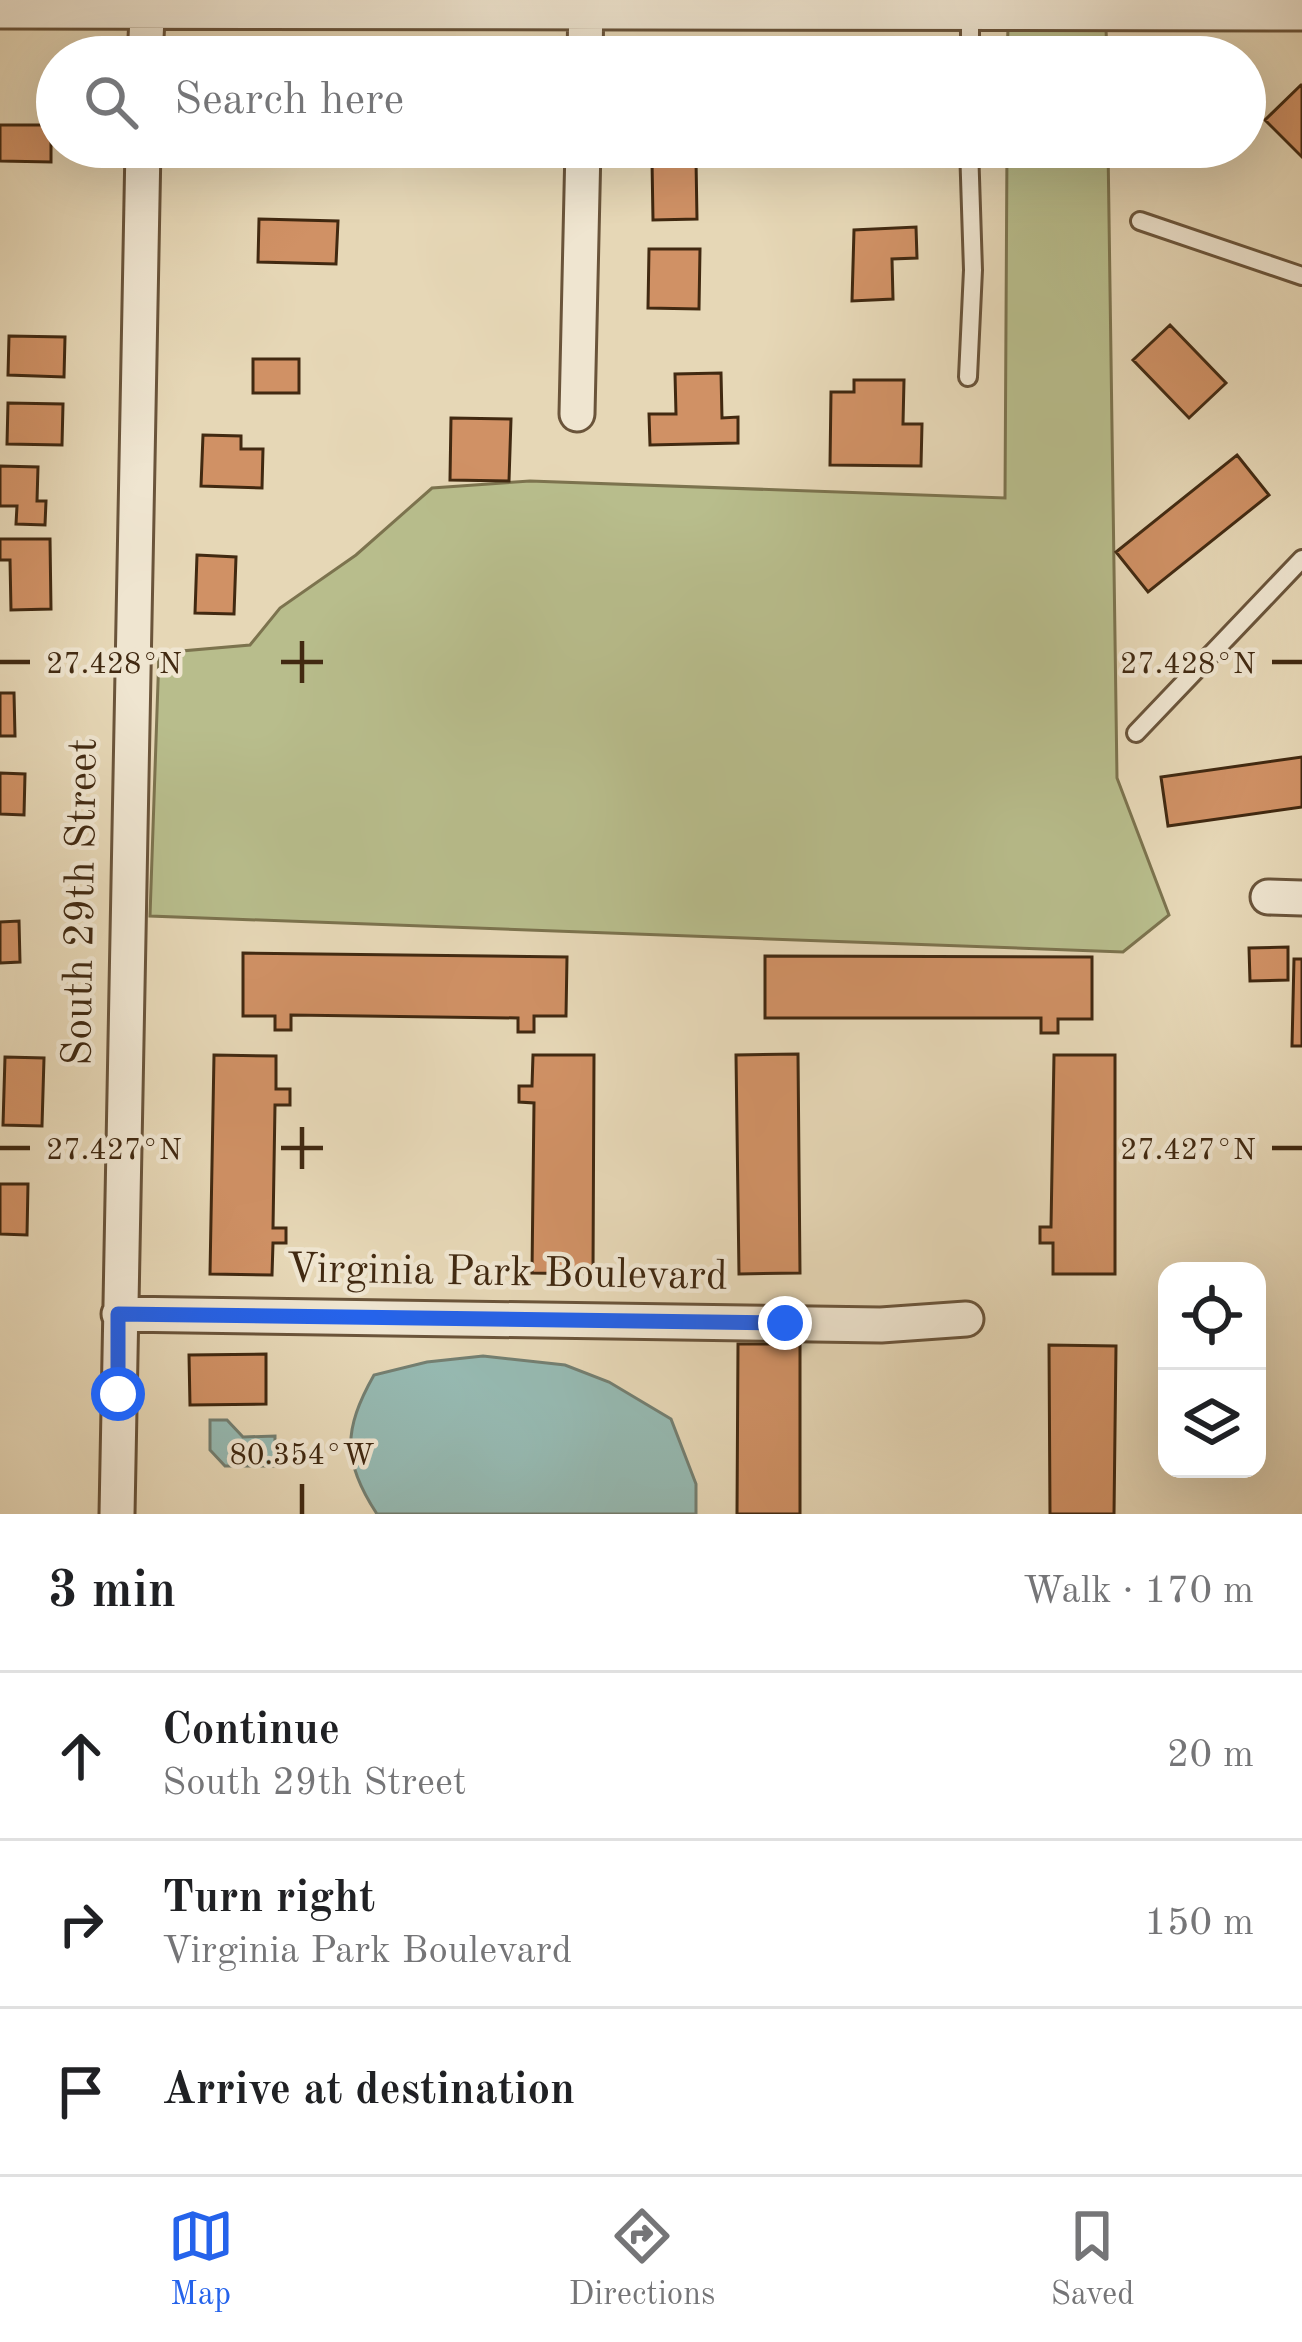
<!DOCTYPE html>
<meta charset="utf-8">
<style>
:root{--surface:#fff;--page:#f6f6f6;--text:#202124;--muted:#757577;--line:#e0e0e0;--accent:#2563eb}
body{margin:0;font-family:"Old Standard TT",serif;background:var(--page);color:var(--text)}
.controls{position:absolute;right:36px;bottom:36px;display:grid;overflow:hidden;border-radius:24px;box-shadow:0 12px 48px #0002}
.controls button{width:108px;height:108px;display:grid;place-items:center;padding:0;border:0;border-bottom:3px solid var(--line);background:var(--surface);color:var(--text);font:60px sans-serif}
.stop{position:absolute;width:36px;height:36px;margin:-27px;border:9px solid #2563eb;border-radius:50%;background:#fff}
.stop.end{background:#2563eb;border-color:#fff;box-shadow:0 3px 12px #0008}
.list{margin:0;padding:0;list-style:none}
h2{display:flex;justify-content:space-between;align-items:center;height:156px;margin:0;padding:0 48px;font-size:51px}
h2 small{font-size:39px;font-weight:400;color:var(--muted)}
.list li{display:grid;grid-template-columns:78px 1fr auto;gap:36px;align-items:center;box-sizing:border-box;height:168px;padding:0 48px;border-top:3px solid var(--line)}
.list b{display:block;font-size:45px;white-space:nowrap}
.list p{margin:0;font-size:39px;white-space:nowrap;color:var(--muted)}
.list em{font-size:39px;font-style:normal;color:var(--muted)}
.icon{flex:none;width:66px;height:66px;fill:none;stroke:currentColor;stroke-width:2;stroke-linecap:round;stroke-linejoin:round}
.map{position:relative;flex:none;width:1302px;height:1514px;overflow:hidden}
.search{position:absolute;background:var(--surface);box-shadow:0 12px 48px #0002;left:36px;right:36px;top:36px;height:132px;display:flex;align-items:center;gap:30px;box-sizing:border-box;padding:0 42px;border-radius:66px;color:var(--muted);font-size:45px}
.sheet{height:660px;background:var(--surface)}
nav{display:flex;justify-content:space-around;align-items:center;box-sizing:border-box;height:168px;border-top:3px solid var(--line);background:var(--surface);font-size:33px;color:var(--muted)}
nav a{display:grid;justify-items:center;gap:6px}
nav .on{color:var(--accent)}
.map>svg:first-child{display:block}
.green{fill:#b8bd8c;stroke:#7c734e;stroke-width:3}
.water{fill:#96b9b1;stroke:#747f71;stroke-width:3}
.building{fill:#d09165;stroke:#412911;stroke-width:3}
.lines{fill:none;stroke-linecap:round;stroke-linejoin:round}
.lane-casing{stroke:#6a543a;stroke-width:22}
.street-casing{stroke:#6a543a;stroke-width:39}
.lane{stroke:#efe5d0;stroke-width:16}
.street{stroke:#efe5d0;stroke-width:33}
.route{stroke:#2563eb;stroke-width:15}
.ticks{fill:none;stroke:#412911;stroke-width:4.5}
.labels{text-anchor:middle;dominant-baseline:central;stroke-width:9;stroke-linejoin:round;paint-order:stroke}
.street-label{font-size:42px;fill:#412911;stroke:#efe5d0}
.ticks-label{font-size:30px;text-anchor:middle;fill:#412911;stroke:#efe5d0;stroke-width:9;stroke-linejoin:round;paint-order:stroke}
</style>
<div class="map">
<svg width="1302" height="1514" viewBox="0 0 1302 1514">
<rect width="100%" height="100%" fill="#e6d7b6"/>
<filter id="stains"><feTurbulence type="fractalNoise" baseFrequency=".00167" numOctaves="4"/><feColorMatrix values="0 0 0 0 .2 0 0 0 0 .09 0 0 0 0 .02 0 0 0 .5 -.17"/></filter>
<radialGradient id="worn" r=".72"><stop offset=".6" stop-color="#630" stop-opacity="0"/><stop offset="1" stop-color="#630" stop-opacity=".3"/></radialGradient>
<path class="green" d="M1008 28 1106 29 1107 57H1007Z
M1007 147H1108L1117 778 1169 915 1123 952 150 916 159 653 250 645 280 608 356 555 432 488 530 481 1005 498Z"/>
<path class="water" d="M483 1356 565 1365 609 1382 671 1419 696 1484V1514H377C342 1461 343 1430 374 1375L427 1362Z
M210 1420H227L243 1437 275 1436V1466H225L210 1450Z"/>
<path class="building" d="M1301 85H1302V157L1265 120Z
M0 125H51V162L0 161Z
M900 147V160L847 159V149L829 148Z
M696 160 697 219 653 220 652 161Z
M259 219 338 221 336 264 258 262Z
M916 227 917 258 892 259 893 299 852 301 854 230Z
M649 249H700L699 309 648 308Z
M1170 325 1226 383 1189 418 1133 360Z
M9 336 65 337 64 377 8 375Z
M253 359H299V393H253Z
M721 373 722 418 738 417V443L650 445 649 414H676L675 374Z
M854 380H904L903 424H922L921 466 830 465 831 392H854Z
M8 403 63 404 62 445 7 444Z
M451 418 511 419 509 481 450 480Z
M203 435 241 436V449H263L262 488 201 486Z
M1237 455 1269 495 1148 592 1116 552Z
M0 466 38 467 37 501H46L45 525 16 524 17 506H0Z
M0 539H50L51 609 11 610 10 560H0Z
M197 555 236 557 234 614 195 613Z
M0 693H14L15 736H0Z
M1302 757V807L1168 826 1161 777Z
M0 773 25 774 24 815 0 814Z
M19 921 20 962 0 963V922Z
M1288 947V980L1250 981 1249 948Z
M243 953 567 957 566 1016H534V1032H518V1018L291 1015V1030H275V1016H243Z
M765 956 1092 957V1019H1058V1033H1041V1018H765Z
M1294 959H1302V1046H1292Z
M798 1054 800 1273 739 1274 736 1055Z
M214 1055 276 1056V1089H290V1105H275L273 1228H286V1243H273L272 1275 210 1274Z
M533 1055H594L593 1274 532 1273 534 1103 519 1102V1086H532Z
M1054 1055H1115V1274H1053V1243H1040V1227H1051Z
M5 1057 44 1058 42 1126 3 1125Z
M0 1184H28L27 1235 0 1234Z
M738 1344H800V1514H737Z
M1049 1345 1116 1346 1114 1514H1050Z
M266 1354V1404L190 1405 189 1355Z"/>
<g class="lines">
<g class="lane-casing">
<path id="lane" d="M970 57V11
M1140 221 1302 276
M968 377 973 270 969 147
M1136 733 1302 559"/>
</g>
<g class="street-casing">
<path id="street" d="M0 11 1302 13
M145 57 148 0
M585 57 586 0
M577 414 583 147
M1268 897 1302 898
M119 1314 881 1325 966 1319
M117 1514 143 147"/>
</g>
<use href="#lane" class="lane"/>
<use href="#street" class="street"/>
</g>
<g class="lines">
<path class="route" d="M118 1394V1314L785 1323"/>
</g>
<path class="ticks" d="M302 641V683M0 662H30M281 662H323M1272 662H1302M302 1127V1169M0 1148H30M281 1148H323M1272 1148H1302M302 1484V1514"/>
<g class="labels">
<g class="street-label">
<text transform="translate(82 902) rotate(-89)">South 29th Street</text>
<text transform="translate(507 1274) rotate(1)">Virginia Park Boulevard</text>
</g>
</g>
<g class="ticks-label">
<text x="114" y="673">27.428°N</text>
<text x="1188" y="673">27.428°N</text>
<text x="114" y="1159">27.427°N</text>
<text x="1188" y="1159">27.427°N</text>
<text x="302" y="1464">80.354°W</text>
</g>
<rect width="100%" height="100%" filter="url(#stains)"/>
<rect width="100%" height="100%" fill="url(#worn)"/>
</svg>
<div class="controls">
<button><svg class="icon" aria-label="locate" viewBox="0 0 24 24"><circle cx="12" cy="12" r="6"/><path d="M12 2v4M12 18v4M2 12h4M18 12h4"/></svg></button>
<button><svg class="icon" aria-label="layers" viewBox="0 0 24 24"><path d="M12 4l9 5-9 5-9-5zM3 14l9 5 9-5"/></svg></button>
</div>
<div class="stop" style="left:118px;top:1394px"></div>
<div class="stop end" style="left:785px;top:1323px"></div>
<div class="search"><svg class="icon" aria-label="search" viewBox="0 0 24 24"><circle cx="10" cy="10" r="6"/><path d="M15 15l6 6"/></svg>Search here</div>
</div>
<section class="sheet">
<h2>3 min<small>Walk · 170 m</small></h2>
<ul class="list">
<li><svg class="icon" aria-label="ahead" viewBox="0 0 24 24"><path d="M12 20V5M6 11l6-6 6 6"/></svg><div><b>Continue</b><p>South 29th Street</p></div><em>20 m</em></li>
<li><svg class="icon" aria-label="right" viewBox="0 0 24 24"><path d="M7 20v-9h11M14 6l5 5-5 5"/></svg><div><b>Turn right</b><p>Virginia Park Boulevard</p></div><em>150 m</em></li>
<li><svg class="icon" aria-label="arrive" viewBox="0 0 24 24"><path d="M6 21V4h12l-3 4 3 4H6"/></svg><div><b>Arrive at destination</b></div></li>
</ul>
</section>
<nav>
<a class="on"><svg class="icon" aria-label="map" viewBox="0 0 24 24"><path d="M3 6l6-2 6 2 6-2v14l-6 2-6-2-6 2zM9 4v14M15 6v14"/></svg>Map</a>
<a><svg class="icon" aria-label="directions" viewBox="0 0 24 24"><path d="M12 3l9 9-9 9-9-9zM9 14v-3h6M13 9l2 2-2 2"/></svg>Directions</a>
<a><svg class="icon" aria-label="saved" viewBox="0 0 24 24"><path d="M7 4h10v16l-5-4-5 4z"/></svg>Saved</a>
</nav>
